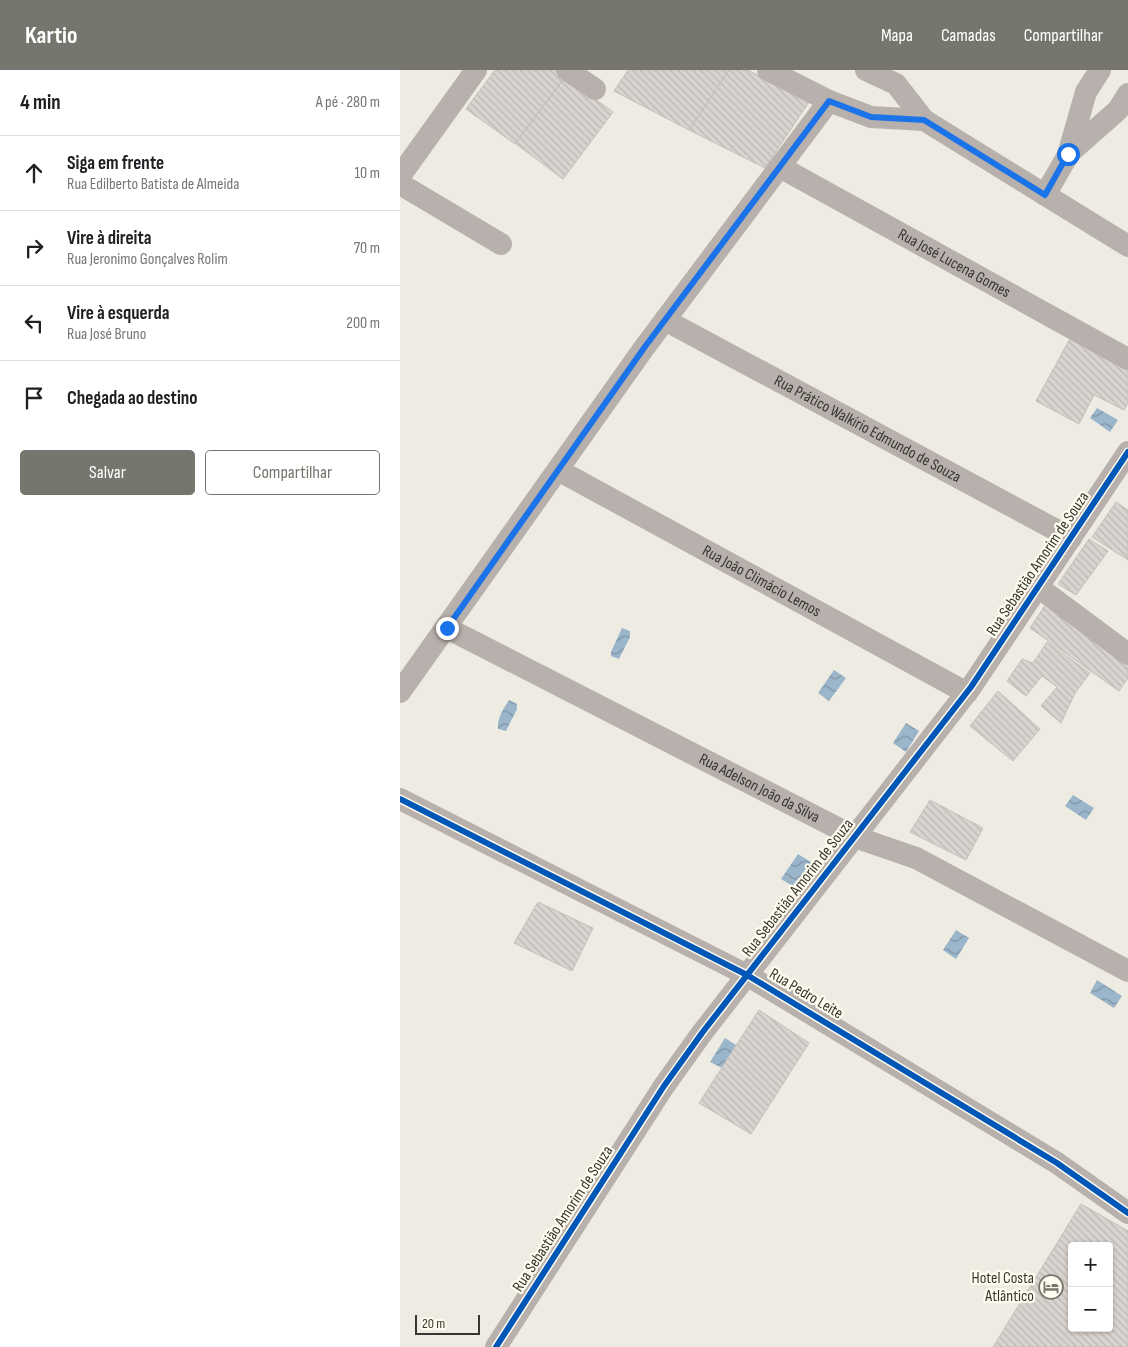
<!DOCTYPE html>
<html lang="pt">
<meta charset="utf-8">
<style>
:root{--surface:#fff;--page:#f6f6f6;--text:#202124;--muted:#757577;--line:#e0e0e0;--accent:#77766e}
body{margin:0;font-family:"Sofia Sans Condensed",sans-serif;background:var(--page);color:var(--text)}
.controls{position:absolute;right:15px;bottom:15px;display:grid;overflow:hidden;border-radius:5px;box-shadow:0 1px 4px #0004}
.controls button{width:45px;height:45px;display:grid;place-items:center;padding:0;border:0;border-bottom:1px solid var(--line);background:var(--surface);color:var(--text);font:25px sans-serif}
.scale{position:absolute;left:15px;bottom:12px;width:65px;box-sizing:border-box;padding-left:5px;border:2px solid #373630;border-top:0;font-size:14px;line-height:18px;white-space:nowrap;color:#373630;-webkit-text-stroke:4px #fffcef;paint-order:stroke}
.stop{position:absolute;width:15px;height:15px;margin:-11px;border:4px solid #1a73e8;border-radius:50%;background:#fff}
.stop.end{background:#1a73e8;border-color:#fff;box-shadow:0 1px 5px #0008}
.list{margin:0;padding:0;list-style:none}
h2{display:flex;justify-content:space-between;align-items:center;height:65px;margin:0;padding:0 20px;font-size:21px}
h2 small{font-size:16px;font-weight:400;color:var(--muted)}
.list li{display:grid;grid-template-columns:32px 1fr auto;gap:15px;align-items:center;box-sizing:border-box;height:75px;padding:0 20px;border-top:1px solid var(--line)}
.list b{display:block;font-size:19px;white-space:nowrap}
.list p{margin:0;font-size:16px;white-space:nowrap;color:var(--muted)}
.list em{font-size:16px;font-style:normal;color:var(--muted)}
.actions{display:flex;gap:10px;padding:15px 20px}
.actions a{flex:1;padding:11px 0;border:1px solid var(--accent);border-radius:5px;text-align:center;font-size:18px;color:var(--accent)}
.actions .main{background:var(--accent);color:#fff}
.icon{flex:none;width:28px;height:28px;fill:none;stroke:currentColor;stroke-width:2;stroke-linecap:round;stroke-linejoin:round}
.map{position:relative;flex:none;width:728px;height:1277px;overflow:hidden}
header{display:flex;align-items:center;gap:30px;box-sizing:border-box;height:70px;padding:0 25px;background:var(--accent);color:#fff}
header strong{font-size:24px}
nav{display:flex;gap:28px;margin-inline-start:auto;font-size:18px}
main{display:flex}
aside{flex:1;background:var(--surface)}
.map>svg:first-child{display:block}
.water{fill:url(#water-waves)}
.building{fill:url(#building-back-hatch);stroke:#c3bfbc;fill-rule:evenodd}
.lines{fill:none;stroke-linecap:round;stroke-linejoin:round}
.minor{stroke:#b8b0ac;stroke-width:22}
.cycleway-casing{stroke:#fffcef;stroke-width:9}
.cycleway{stroke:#0057b8;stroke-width:6}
.route{stroke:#1a73e8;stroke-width:6}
.labels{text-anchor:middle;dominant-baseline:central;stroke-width:4.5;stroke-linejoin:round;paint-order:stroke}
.street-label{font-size:16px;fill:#373630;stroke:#fffcef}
.poi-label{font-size:16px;fill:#373630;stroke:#fffcef;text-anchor:end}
</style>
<header>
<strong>Kartio</strong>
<nav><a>Mapa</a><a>Camadas</a><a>Compartilhar</a></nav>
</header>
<main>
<aside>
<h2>4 min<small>A pé · 280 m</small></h2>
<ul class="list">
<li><svg class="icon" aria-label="ahead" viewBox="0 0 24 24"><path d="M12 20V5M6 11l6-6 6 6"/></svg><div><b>Siga em frente</b><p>Rua Edilberto Batista de Almeida</p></div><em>10 m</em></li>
<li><svg class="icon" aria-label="right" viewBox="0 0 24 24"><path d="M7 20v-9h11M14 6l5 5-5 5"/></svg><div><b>Vire à direita</b><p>Rua Jeronimo Gonçalves Rolim</p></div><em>70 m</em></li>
<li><svg class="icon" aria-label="left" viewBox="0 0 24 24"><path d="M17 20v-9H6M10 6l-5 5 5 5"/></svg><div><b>Vire à esquerda</b><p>Rua José Bruno</p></div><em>200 m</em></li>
<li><svg class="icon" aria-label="arrive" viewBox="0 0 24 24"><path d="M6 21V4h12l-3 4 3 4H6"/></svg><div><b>Chegada ao destino</b></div></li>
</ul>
<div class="actions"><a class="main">Salvar</a><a>Compartilhar</a></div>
</aside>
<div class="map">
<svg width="728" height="1277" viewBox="0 0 728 1277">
<defs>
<pattern id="water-waves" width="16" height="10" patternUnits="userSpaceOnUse" patternTransform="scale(1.25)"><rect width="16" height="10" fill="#9bb5ca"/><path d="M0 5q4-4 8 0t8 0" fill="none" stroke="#7f94a4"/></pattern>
<pattern id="building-back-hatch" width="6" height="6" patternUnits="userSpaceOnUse" patternTransform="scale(1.25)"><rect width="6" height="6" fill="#d9d4d0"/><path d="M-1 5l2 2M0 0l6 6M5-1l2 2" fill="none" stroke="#bbb7b3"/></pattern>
</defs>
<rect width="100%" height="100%" fill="#eeece2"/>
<path class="water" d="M697 338 718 350 710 362 690 348Z
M222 558 230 561V567L219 589 211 586V582Z
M434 600 446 608 429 631 418 623Z
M109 630 117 634V639L106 661 98 659C97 648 104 638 109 630Z
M506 653 519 661 506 682 493 673Z
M673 725 694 738 686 750 665 736Z
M398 784 411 792 394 817 381 809Z
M556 860 569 868 556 889 543 880Z
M697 910 722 926 714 938 690 923Z
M325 968 336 975 322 998 310 992Z"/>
<path class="building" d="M95 0H156L165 7 115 74 66 39Z
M228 0H329L289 60 214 21Z
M329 0H348L409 32 365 98 289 60Z
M165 7 213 42 163 109 115 73Z
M673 263 728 295V333L724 340 694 325 679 354 636 331Z
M716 432 728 440V490L692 467Z
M689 469 708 481 676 525 658 514Z
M648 531 728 588V608L719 621 630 558Z
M647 572 690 603 675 623 661 653 641 636 657 617 642 606 626 626 607 611 622 589 633 593Z
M598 621 640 659 613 691 570 656Z
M530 730 583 758 566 790 510 762Z
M138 832 193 858 172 901 114 873Z
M359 940 409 973 351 1064 299 1033Z
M681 1134 728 1161V1277H593ZM672 1176H709V1258H672Z"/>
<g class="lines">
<g class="minor">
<path d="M167 0 195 19"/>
<path d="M368 0 429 31 471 47 524 50"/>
<path d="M466 0 496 14 524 50 728 176"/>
<path d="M668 84 718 40 728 24"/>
<path id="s1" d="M380 97 728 289"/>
<path d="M0 106 76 0"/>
<path d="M0 114 101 174"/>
<path d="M645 125 668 85 686 22 700 0"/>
<path id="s2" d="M265 250 671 468"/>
<path id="s3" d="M158 400 567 623"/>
<path d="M638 517 728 584"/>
<path id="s4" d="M47 558 455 767 516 788 728 901"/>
<path d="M0 622 244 278 429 31"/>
<path d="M0 729 347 905 657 1093 728 1143"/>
<path d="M96 1277 264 1016 302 963 571 617 728 382"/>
</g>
<g class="cycleway-casing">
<path id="cycleway" d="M0 729 347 905 657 1093 728 1143
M96 1277 264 1016 302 963 571 617 728 382"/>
</g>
<use href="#cycleway" class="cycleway"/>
</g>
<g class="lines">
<path class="route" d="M47 558 244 278 429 31 471 47 524 50 645 125 668 84"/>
</g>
<defs>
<g id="hotel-ring" transform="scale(1.25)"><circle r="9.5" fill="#fffcef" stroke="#77766e" stroke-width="1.5"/><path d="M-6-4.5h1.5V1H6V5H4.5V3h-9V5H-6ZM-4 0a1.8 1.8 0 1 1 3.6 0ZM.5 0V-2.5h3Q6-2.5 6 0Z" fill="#77766e"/></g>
</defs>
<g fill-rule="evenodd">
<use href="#hotel-ring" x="651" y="1217"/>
</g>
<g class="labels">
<g class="street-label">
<text stroke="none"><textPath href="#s1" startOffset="199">Rua José Lucena Gomes</textPath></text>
<text stroke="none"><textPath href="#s2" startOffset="230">Rua Prático Walkírio Edmundo de Souza</textPath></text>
<text transform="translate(638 494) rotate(-56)">Rua Sebastião Amorim de Souza</text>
<text stroke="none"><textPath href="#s3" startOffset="232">Rua João Climácio Lemos</textPath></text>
<text stroke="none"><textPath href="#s4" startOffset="351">Rua Adelson João da Silva</textPath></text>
<text transform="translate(398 818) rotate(-52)">Rua Sebastião Amorim de Souza</text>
<text transform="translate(406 924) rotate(31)">Rua Pedro Leite</text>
<text transform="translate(163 1149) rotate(-57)">Rua Sebastião Amorim de Souza</text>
</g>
<g class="poi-label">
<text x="634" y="1208">Hotel Costa<tspan x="634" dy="18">Atlântico</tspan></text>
</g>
</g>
</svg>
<div class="controls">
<button>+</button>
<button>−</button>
</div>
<div class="scale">20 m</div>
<div class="stop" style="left:668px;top:84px"></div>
<div class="stop end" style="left:47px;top:558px"></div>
</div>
</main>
